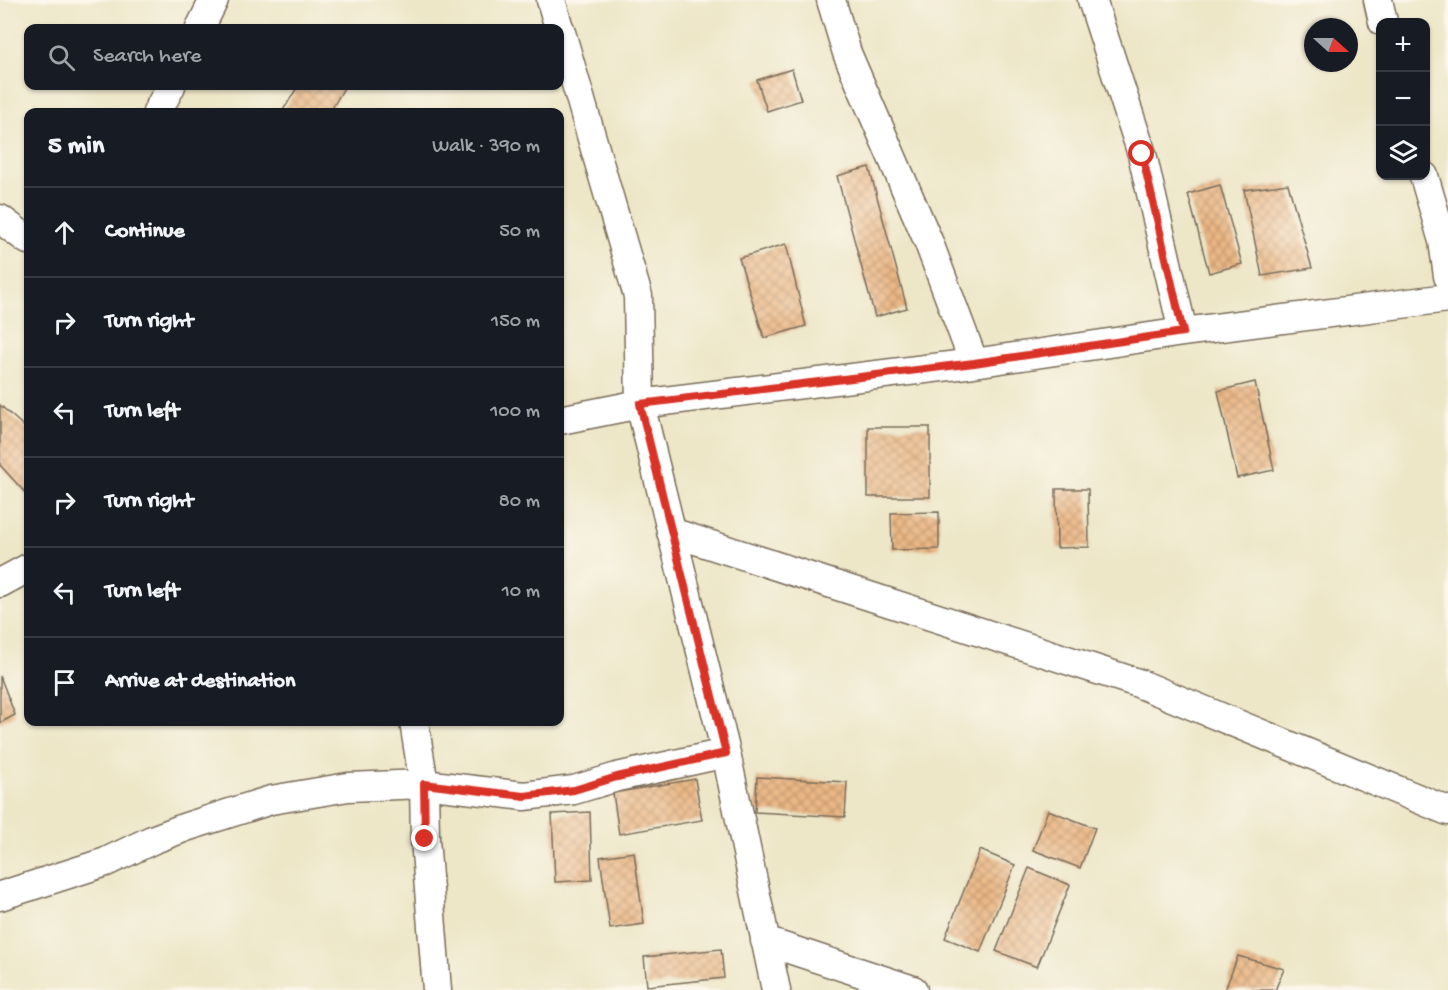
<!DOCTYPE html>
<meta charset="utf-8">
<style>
:root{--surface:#171b24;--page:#20242c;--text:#f1f3f6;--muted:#9ea1a6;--line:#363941}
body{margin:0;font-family:"Gochi Hand",sans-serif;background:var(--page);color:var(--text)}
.controls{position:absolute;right:18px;top:18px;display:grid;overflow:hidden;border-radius:12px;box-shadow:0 2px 4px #0004}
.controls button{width:54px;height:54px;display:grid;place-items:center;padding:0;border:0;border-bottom:2px solid var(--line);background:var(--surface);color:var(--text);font:30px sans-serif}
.compass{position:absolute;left:1304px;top:18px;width:54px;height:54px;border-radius:50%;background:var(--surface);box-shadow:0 2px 4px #0004;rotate:111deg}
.stop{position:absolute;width:18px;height:18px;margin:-14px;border:4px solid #d93025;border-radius:50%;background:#fff}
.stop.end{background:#d93025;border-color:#fff;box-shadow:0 2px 6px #0008}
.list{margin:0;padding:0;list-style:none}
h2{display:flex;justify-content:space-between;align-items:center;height:78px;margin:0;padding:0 24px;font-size:26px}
h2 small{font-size:20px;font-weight:400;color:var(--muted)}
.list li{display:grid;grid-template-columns:39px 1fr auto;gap:18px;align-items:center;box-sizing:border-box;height:90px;padding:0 24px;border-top:2px solid var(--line)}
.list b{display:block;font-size:22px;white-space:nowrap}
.list em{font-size:20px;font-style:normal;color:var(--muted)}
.icon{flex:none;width:33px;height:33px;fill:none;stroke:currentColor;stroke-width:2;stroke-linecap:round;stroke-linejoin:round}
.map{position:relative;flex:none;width:1448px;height:990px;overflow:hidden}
.search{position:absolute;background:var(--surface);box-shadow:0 2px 4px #0004;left:24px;top:24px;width:540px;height:66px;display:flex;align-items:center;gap:15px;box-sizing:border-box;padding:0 21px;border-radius:12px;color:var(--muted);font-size:22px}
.panel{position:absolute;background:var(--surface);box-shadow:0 2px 4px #0004;left:24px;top:108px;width:540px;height:618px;border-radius:12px}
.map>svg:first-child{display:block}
.building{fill:url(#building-cross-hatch)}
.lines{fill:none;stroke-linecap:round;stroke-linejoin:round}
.minor-casing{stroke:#796c59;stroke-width:31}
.minor{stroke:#fff;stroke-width:28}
.route{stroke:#d93025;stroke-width:8}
</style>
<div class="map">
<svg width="1448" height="990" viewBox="0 0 1448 990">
<defs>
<pattern id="building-cross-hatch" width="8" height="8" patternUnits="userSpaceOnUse" patternTransform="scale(1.5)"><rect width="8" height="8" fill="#ebb785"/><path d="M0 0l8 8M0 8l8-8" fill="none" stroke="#c0956c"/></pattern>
</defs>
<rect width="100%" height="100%" fill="#fbf7ec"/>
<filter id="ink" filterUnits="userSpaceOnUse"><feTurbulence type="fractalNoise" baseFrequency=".0167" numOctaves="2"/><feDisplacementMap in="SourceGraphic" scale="12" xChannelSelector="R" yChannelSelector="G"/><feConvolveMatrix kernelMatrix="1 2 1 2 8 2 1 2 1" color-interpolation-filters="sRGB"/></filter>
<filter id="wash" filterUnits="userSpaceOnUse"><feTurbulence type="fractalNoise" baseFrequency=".008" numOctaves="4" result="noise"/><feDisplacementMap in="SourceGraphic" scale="24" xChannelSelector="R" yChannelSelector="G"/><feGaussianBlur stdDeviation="1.35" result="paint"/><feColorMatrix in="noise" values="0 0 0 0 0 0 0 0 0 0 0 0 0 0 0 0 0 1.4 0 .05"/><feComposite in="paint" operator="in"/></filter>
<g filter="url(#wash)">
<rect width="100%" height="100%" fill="#ede6c7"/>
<g id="blocks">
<path class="building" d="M792 69 801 100 767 111 757 80Z
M298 86H345L330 112H282Z
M869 167 907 308 875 317 837 176Z
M1288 184 1312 268 1262 276 1244 190Z
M1220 185 1242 264 1209 273 1188 194Z
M786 244 806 326 764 338 739 258Z
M1255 382 1274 470 1237 478 1218 391Z
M0 405 28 430V496L0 465Z
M868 427H930V497H868Z
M1056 489H1088L1089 547 1057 548Z
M939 512V549L892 550 891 513Z
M0 676 15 715 0 723Z
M757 777 847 782 845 817 755 812Z
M695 779 702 820 619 834 613 793Z
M1048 810 1095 828 1080 868 1033 850Z
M590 812 592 880 555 882 552 814Z
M980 850 1015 865 980 952 945 938Z
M634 852 644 924 610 929 600 857Z
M1029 868 1070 885 1037 967 996 951Z
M721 949 724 978 647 986 644 957Z
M1238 956 1284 969 1275 990H1225Z"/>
</g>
</g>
<g filter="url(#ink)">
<use href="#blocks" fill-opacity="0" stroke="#796c59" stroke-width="1.5"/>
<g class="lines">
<g class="minor-casing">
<path id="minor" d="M551 0 559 28
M831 0 847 53 929 243 974 363
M1092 0 1142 154 1183 332
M1378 0 1383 22
M200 28 214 0
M560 29 638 296 640 404 726 753 776 990
M157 112 171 86
M1424 176 1443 241 1448 276
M0 219 28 240
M560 420 640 404 974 363 1183 332 1448 298
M671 532 1138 683 1448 811
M0 583 28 568
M414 722 424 784 425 839 437 990
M0 896 106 862 152 840 186 827 271 800 348 787 424 784 524 796 574 790 617 777 726 753
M765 941 913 990"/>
</g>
<use href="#minor" class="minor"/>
</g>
</g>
<g class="lines" filter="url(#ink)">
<path class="route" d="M425 839 424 784 524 796 574 790 617 777 726 753 640 404 974 363 1183 332 1142 154"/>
</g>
</svg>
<div class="controls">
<button>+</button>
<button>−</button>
<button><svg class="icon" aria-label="layers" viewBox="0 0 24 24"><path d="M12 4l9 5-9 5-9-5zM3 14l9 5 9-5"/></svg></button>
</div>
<svg class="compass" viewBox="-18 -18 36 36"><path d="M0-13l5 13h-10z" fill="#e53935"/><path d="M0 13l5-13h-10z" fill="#9ea1a6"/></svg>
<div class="stop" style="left:1142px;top:154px"></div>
<div class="stop end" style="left:425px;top:839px"></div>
<div class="search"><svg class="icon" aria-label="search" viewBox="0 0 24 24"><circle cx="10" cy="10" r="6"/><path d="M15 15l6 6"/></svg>Search here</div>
<section class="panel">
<h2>5 min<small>Walk · 390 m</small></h2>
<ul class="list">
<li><svg class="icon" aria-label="ahead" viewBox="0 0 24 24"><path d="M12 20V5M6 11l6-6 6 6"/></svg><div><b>Continue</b></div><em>50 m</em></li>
<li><svg class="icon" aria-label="right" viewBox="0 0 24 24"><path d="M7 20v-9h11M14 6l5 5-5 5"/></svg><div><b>Turn right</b></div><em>150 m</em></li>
<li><svg class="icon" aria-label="left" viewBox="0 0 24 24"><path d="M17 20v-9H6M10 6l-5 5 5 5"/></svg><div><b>Turn left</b></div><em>100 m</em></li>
<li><svg class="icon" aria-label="right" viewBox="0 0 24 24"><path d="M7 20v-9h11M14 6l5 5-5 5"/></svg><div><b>Turn right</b></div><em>80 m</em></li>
<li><svg class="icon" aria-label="left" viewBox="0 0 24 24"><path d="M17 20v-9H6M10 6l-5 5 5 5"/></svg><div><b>Turn left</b></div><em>10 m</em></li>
<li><svg class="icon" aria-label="arrive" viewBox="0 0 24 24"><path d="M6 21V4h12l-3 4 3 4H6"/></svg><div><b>Arrive at destination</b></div></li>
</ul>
</section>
</div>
